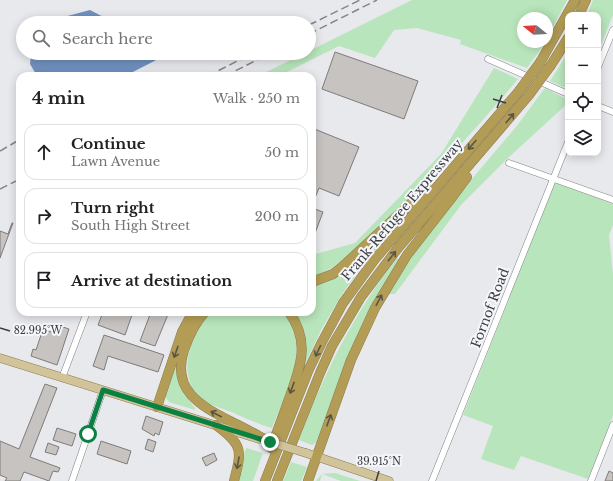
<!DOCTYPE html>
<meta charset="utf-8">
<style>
:root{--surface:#fff;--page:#f6f6f6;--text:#202124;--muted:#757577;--line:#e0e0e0}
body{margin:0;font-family:"Libre Baskerville",serif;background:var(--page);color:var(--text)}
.controls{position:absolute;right:12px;top:12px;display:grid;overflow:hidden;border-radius:8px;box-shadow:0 2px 10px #0003}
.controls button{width:36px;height:36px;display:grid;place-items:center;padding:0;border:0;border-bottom:1px solid var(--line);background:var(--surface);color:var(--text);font:20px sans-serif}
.compass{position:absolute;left:517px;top:12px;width:36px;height:36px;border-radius:50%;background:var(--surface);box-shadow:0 2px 10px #0003;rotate:288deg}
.stop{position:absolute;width:12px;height:12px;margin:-9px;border:3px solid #0b8043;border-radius:50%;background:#fff}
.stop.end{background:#0b8043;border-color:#fff;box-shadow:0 1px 4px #0008}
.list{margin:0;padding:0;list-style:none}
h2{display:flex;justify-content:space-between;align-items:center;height:52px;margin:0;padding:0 16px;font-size:17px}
h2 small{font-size:13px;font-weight:400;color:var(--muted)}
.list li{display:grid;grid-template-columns:26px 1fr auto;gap:12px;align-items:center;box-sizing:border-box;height:56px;margin:0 8px 8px;padding:0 8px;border:1px solid var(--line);border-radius:12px}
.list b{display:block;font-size:15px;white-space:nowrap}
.list p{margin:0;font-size:13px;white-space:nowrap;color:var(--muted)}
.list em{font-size:13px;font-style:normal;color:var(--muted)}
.icon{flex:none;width:22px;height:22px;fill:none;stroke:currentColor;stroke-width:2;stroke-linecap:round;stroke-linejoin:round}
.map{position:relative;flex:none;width:613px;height:481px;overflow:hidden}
.search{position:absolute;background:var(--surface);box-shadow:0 2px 10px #0003;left:16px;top:16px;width:300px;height:44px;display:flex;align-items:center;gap:10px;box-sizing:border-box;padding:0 14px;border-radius:22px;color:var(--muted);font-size:15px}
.panel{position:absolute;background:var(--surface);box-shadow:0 2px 10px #0003;left:16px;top:72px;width:300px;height:244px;border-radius:12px}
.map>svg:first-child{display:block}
.green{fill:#b8e5bb}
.water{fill:#7191c0}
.building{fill:#c7c3c0;stroke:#7f7b79}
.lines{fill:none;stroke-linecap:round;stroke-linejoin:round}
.minor-casing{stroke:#828387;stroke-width:7}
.major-casing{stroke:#897b4e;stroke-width:9}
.highway-casing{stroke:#897b4e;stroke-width:10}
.minor{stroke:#fff;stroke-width:6}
.major{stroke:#d1c49a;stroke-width:8}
.highway{stroke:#b39d56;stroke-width:9}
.rail{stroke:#848587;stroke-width:1.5;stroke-dasharray:8 4;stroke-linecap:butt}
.major-bridge-casing{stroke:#897b4e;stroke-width:9;stroke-linecap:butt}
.highway-bridge-casing{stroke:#897b4e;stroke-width:10;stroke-linecap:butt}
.major-bridge{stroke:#d1c49a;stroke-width:8}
.highway-bridge{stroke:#b39d56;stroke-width:9}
.oneway{stroke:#5a5545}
.route{stroke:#0b8043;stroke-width:5}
.ticks{fill:none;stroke:#3c3d3f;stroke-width:1.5}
.labels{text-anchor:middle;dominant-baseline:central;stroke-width:4;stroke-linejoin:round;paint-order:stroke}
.street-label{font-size:13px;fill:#3c3d3f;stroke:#f5f6fb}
.ticks-label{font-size:10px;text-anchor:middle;fill:#3c3d3f;stroke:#f5f6fb;stroke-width:4;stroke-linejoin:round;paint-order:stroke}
</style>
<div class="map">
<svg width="613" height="481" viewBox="0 0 613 481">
<rect width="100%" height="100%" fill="#e8e9ed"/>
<path class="green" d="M412 0H567L547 39V18H523V42H546L527 68 460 44 461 40 417 28 394 30 375 58 339 46 279 76H258L305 53H309V51Z
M593 0H613V15L598 52V15H587Z
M568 53V89L550 81Z
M494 68 518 79C477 128 433 176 387 220 364 242 343 266 312 277V255L355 243 441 154Z
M545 88 568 100V103L507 159 461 205 395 294H386L408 257 453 201 516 127Z
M555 182 613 204V225L609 235 613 274V416L588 479 521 456 514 470 481 459 493 426 463 415Z
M386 231 388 233 342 294 321 330 302 371 293 312H312V285Z
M397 258 400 260 377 295 361 327 316 443 312 445 299 440C325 372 352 316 397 258Z
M210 312H284C312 350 287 390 272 428 258 424 250 420 238 415 224 408 208 406 196 396 193 393 192 387 190 382 181 356 196 333 210 312Z
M175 365 177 366C181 382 183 395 195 408V410L169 402 164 395Z
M246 448 263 453 253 481H237Z
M291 462 307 467 301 481H283Z
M335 473 360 481H341L322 474 320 481H316L322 474Z"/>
<path class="water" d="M90 10 115 23H59L60 18Z
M34 53H170L125 76H37L30 64 31 55Z"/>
<path class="building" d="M335 52 418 81 404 119 322 89Z
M312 128 359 147 339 196 319 188 312 205Z
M312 208 323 212 312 241Z
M12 223H13L0 258V231L8 234Z
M103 312H133L125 335 98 325Z
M151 312H169L155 346 140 341Z
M54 324 69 329 57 365 31 356 33 349 36 350 43 329 51 332Z
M104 335 164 355 158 372 108 356 104 370 93 366Z
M45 384 57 388 30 457 60 468 58 472 53 471 49 481 24 472 20 481H5L7 478 0 475V441L19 449Z
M146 416 163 422 159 435 155 433 154 436 142 429Z
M57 428 76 434 72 446 53 440Z
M148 439 156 442 153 452 145 449Z
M101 441 131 451 127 464 97 454Z
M48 443 59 447 56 455 45 452Z
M214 453 217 460 206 466 202 458Z
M609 471 613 473V481H605Z"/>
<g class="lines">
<g class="minor-casing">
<path id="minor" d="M488 59 568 94
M598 67 613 30
M598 106 613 112
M509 163 613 200
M62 378 87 312
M72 481 103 390
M432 481 568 142
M591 481 613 425"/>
</g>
<g class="major-casing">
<path id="major" d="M0 358 259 439
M306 453 389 481"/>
</g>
<g class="highway-casing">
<path id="highway" d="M579 15 586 0
M541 61 575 0
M551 65 568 38
M312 282 333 274 342 267 420 195 430 188
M205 312C195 323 189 336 184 350 171 391 201 406 232 422 245 428 257 435 270 442
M157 407 182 332 193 312
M216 425C243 445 242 450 234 481
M271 448C277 432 283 416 289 399 300 368 311 342 289 312
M265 481 309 369 322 342 343 303 375 259 519 91
M277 481 320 373 332 346 361 297 398 248 529 95
M308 481 351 360 375 308 407 255 450 200 467 177"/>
</g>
<use href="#minor" class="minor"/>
<use href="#major" class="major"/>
<use href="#highway" class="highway"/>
<path class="rail" d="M309 25 360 0
M309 34 377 0
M208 76 253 53
M225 76 271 53
M0 151 19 140
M0 189 20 179"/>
<g class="major-bridge-casing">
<path id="major-bridge" d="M270 442 306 453"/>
</g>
<g class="highway-bridge-casing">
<path id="highway-bridge" d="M519 91 541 61
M529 95 551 65"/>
</g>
<use href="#major-bridge" class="major-bridge"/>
<use href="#highway-bridge" class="highway-bridge"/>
</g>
<defs><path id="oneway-shaft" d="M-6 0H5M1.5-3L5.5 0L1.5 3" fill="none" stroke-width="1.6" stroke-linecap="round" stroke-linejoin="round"/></defs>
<g class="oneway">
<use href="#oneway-shaft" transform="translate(510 118) rotate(-50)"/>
<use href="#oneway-shaft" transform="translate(472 145) rotate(131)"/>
<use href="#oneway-shaft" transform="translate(392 256) rotate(-52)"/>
<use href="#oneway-shaft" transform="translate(379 300) rotate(-62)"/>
<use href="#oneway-shaft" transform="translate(318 351) rotate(115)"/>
<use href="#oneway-shaft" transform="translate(176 352) rotate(109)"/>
<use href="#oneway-shaft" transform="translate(292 388) rotate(110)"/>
<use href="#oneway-shaft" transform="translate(216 414) rotate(-153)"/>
<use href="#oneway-shaft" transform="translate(329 420) rotate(-70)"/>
<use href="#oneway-shaft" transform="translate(238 463) rotate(100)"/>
</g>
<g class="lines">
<path class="route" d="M88 434 103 390 270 442"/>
</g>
<path class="ticks" d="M493 99 506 103M497 108 502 95M0 328 10 331M376 481 379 471"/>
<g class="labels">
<g class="street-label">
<text transform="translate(402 210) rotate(-50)">Frank-Refugee Expressway</text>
<text transform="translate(490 308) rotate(-69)">Fornof Road</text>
</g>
</g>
<g class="ticks-label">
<text x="38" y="334">82.995°W</text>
<text x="379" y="465">39.915°N</text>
</g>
</svg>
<div class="controls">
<button>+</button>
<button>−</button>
<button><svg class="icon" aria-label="locate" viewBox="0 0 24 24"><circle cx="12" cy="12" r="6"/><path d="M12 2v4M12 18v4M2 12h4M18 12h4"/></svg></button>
<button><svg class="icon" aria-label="layers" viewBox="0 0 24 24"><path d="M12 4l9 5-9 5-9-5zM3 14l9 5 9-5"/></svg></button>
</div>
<svg class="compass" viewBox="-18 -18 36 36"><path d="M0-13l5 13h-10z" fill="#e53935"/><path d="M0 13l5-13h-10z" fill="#757577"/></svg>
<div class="stop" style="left:88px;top:434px"></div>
<div class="stop end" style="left:270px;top:442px"></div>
<div class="search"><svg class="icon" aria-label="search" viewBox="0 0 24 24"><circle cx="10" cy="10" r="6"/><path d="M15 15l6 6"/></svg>Search here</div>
<section class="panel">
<h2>4 min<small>Walk · 250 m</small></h2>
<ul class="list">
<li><svg class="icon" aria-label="ahead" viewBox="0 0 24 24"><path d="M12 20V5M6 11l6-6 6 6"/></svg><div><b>Continue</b><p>Lawn Avenue</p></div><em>50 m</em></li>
<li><svg class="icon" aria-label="right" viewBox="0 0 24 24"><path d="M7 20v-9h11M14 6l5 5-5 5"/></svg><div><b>Turn right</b><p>South High Street</p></div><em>200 m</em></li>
<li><svg class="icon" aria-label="arrive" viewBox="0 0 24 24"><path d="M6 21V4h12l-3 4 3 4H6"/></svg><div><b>Arrive at destination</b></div></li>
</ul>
</section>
</div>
